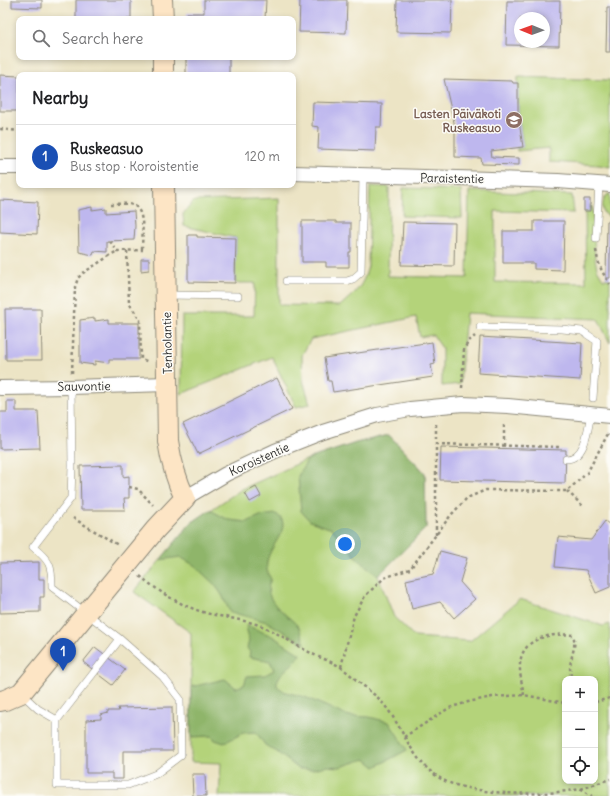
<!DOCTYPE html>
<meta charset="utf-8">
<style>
:root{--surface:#fff;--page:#f6f6f6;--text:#202124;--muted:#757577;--line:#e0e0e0;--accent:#b45309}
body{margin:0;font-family:Delius,sans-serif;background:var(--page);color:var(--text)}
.controls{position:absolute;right:12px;bottom:12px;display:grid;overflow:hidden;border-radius:8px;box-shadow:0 2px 6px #0003}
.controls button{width:36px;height:36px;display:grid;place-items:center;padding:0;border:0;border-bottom:1px solid var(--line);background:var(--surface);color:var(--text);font:20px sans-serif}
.compass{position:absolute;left:514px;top:12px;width:36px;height:36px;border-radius:50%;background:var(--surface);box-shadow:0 2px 6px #0003;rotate:271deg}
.you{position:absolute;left:345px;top:544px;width:14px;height:14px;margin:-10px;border:3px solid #fff;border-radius:50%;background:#1a73e8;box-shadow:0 0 0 6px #1a73e833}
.badge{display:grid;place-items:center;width:26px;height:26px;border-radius:50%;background:var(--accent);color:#fff;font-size:13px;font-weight:700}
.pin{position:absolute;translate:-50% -33px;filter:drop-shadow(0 1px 2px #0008)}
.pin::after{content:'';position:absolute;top:21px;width:14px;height:12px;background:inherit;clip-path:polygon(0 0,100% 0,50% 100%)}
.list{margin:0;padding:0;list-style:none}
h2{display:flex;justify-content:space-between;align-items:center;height:52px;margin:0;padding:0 16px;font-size:17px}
h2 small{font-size:13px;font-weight:400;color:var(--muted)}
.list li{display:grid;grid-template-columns:26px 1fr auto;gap:12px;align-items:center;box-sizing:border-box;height:64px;padding:0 16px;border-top:1px solid var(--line)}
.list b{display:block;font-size:15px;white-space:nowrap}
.list p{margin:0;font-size:13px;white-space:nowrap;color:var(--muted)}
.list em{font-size:13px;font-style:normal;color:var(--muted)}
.icon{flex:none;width:22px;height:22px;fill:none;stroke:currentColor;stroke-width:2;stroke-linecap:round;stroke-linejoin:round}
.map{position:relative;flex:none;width:610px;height:796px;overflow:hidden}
.search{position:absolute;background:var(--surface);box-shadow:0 2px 6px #0003;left:16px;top:16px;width:280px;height:44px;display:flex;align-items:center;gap:10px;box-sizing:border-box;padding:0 14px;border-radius:8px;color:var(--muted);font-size:15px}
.panel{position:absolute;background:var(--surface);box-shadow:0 2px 6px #0003;left:16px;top:72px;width:280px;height:116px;border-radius:8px}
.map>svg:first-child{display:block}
.green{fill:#b4d37a;stroke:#707f52;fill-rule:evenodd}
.forest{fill:#8fb56a;stroke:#5d704a}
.building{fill:#beb7ee;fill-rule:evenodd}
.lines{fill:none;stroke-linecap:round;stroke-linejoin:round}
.lane-casing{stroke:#8c8878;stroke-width:8}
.street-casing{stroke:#8c8878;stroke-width:16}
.secondary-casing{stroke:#8c8878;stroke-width:22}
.path{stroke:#8c8878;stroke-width:2.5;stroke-dasharray:3 3;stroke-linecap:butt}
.lane{stroke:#fff;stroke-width:7}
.street{stroke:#fff;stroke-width:14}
.secondary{stroke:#fde5c5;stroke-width:20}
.labels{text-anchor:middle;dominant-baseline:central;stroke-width:3;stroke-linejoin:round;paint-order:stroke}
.education-label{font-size:12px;font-weight:bold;fill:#785e54;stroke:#fdfcf7;text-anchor:end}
.street-label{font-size:12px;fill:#2b2b2b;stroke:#fdfcf7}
</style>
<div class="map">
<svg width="610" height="796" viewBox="0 0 610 796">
<rect width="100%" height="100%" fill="#fdfcf7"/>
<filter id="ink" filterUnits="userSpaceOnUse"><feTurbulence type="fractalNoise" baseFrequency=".025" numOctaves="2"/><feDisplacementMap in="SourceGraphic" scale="8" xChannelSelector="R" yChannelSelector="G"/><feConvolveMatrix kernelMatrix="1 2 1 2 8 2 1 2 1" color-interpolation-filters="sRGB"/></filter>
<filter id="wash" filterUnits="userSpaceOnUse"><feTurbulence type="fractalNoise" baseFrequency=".012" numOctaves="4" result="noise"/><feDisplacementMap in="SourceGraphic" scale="16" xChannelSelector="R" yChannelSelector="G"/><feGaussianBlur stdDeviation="0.9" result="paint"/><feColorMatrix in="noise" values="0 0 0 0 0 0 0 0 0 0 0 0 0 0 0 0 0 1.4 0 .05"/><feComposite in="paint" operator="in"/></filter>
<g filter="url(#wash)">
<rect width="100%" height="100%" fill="#ece4c5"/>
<path class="green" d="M518 77 610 80V167L599 165 549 162V148L517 151V148L523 147 518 115Z
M370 186 389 187 388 276 467 278 469 191 572 195 574 213 495 211V282L586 283 585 211H590L591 204 593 211 595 258 597 269 603 279H610V343L598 319 466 313 460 384 442 386V348L433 335 420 337 416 317 311 339 302 355 303 380 310 404 296 407 272 357 181 394 182 316H254L255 283H235L236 238 184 226 183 214 194 201 279 198V305L340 306C355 292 363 288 368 266Z
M403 188 461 190 462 218 402 216Z
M608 194H610V217L604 213C601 206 603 199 608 194Z
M389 435 425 473 426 528 378 576 394 617 415 637 470 641 520 599 603 626 610 624V796H219L221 763 191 762V633L134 592 191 523 242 489 308 459 356 443ZM565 679H595V781H565Z"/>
<path class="forest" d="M389 435 425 473 426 528 378 576 358 559 332 529 310 521 301 511 298 476 308 459 356 443Z
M210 510 229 520 247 522 260 516 276 514C278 515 281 518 282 520 289 536 255 556 271 579 260 600 286 613 298 626 301 631 303 638 305 644L267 622 230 612 222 595 215 585 194 565 180 557 160 560 191 523Z
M246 625 272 636 300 654C294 667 276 672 277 686L285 692 305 697 343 714 350 716 369 717 389 722 407 750 375 767 365 759 340 767 326 766 313 769H299L282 756 277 752 265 745 256 732 243 733 224 743 215 740 212 736 191 737V687L225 679 236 688 244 685 247 676 265 675 274 670 270 661 249 657 250 652 247 648 249 641Z"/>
<g id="blocks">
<path class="building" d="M12 0H42V8L12 7Z
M76 0H131V19H76Z
M204 0H266L265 19H187V13H204Z
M300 0H347L346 33 299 32Z
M397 0H452L451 33 396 32Z
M507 1H560L559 46 506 45ZM520 18H544V42H520Z
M607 7H610V52H606Z
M186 57H229V75H186Z
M0 75 19 76V111H0Z
M444 79 512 81 513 83H518V115L523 147 491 151 492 157 519 158V165L482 164 481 158 455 157V127Z
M313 102 382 104 381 127H376L375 151 318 149 319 127 312 126Z
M584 199H590V211H584Z
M0 200 38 202 37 234 0 232Z
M92 207V210L106 208V213L134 211 135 226 134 240 107 241V252L94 251 93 255 79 252 78 210Z
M302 221H336V223H351V252H349V267H326V262H302Z
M534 221H564L563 270 534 269V263H503V231H534Z
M607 221H610V278H606Z
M403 222 455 223 454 266 401 265Z
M188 235H197V237L236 238 235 283 188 282Z
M141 259H149V270L141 271Z
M5 309H41L42 360H6Z
M95 318V321L109 319V323H139V359H109V363L95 361V365L80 363V320Z
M480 337 582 343 580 380 478 373Z
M432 342 435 364 431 365 433 377 333 392 331 381H328L324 358Z
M277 378 292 409 198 454 183 424Z
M7 401H16V411H38L40 448 0 449V412H7Z
M441 447 566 450 565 483 440 480Z
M123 465V477L129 476V498H124L125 510H81L80 466Z
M256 487 261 496 250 502 245 493Z
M605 521 610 525V587L596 593 586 570 555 567 558 537 591 540Z
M440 551 467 558 460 582 475 599 454 618 440 602 412 609 406 580 433 574Z
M39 562V579H44V597H40V612L0 613V563Z
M95 647 125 670 113 685 83 662Z
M172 707 173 751H123V779H112V773H86V720L101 719V715L108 713V711H119L118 708Z
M192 774H205L206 796H193Z"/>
</g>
</g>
<g filter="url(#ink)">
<use href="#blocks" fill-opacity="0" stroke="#8c8878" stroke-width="1"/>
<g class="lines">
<g class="lane-casing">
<path id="lane" d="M596 238 599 184
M286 281H347L353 279 361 272 363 176
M166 295 238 296
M480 327 562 329 582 331 597 341 593 398
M71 387 72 466 71 498 33 547C50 561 52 565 52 587L120 639 163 677 180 699 181 755 156 774 128 785H57V720L120 639
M566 459C586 459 588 428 591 413
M22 694 38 709 57 720"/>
</g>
<g class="street-casing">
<path id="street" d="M0 167H19
M293 173 558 181 610 185
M0 388 71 387 167 384
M185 498 226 474 275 451 323 432 377 415 410 409 463 404 508 406 610 416"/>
</g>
<g class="secondary-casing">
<path id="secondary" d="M162 0 163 19
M163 57V75
M0 701 5 700 21 693 155 530 185 498C176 480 171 461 168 441L164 185"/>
</g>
<path class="path" d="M0 129 19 131
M111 204C118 204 127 203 133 205 146 210 142 238 142 250
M110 241 117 251 143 250
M596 250C598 264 602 273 610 284
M127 251 129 303 140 320 141 359 149 362
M72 373 75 287 78 278 83 273 117 251
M462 388 464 349 469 341 475 336
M436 444 561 447
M504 446V422
M129 487 138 489 153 505
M567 491 583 506
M73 518 118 545
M436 535V423
M140 576C159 592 181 606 206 613 222 617 239 619 256 624 275 630 291 643 309 652 319 658 332 661 342 668 350 674 357 681 365 687 370 692 377 696 381 701 406 729 410 764 447 782 484 796 541 796 580 789L592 796
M341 667 354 616 365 596 384 578 410 569 451 515 467 498 486 490 567 491 587 473 609 432
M524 695C522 684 518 669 521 658 527 636 554 633 573 635 578 649 567 660 571 675
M595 702 610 698
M404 737 449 708 468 702 492 697 524 695 565 703
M581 789 610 779"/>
<use href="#lane" class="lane"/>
<use href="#street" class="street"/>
<use href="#secondary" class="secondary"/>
</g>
</g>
<defs>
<g id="school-disc" transform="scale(0.9)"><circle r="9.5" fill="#8d6e63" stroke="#fdfcf7"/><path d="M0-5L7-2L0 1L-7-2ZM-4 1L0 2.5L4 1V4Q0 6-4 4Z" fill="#fff"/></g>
</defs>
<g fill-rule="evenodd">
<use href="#school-disc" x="514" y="120"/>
</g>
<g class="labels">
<g class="education-label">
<text x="501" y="113">Lasten Päiväkoti<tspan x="501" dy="14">Ruskeasuo</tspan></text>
</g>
<g class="street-label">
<text transform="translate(452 178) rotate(1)">Paraistentie</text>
<text transform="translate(167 343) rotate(-91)">Tenholantie</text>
<text transform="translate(84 386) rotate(-1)">Sauvontie</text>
<text transform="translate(259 459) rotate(-24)">Koroistentie</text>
</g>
</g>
</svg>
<div class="controls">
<button>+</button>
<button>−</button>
<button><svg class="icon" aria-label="locate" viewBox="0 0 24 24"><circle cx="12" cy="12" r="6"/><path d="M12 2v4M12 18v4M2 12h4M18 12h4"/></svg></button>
</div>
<svg class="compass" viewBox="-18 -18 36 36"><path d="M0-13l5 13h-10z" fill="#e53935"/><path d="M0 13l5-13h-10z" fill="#757577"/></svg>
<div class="you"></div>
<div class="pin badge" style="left:63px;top:671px;background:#1a4fb4">1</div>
<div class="search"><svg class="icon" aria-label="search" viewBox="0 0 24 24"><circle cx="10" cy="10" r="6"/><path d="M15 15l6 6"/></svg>Search here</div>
<section class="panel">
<h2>Nearby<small></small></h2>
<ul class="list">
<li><span class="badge" style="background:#1a4fb4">1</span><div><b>Ruskeasuo</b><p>Bus stop · Koroistentie</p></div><em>120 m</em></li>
</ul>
</section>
</div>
